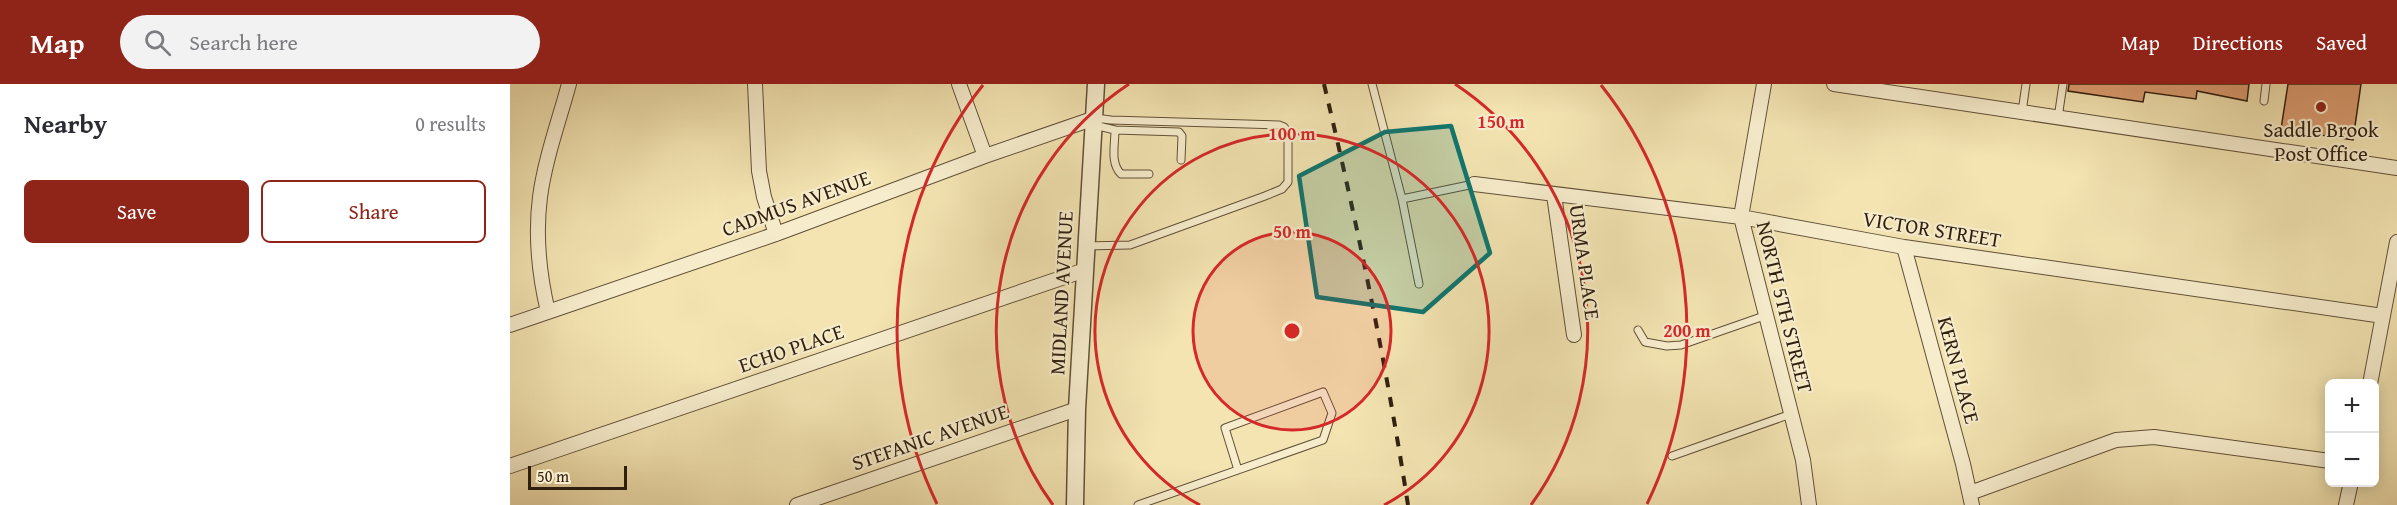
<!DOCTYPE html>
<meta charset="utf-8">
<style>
:root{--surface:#fff;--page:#f2f2f3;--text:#2b2b33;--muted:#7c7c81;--line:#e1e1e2;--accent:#8f2418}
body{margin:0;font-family:"Gentium Book Plus",serif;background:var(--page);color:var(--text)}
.controls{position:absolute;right:18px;bottom:18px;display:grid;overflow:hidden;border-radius:9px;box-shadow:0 3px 15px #0003}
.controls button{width:54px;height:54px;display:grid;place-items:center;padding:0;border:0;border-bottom:2px solid var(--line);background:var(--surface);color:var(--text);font:30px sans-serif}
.scale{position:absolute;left:18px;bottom:15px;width:99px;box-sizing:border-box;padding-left:6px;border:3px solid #301f0f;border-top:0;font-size:16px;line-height:21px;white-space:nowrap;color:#301f0f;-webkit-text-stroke:4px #f7edcd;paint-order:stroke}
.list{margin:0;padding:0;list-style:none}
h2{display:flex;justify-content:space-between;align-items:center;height:78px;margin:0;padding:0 24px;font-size:26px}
h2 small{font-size:20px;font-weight:400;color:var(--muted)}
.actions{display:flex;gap:12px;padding:18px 24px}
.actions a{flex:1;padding:14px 0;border:2px solid var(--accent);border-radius:9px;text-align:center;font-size:21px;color:var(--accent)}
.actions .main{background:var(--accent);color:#fff}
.icon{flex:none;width:33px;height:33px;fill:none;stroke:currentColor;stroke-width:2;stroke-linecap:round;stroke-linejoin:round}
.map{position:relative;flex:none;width:1887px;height:421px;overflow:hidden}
header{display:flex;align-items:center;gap:36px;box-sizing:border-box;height:84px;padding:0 30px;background:var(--accent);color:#fff}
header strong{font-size:28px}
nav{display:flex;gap:33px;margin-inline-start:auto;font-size:21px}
.search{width:420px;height:54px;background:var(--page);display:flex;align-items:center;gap:15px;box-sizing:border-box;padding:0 21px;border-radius:33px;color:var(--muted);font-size:22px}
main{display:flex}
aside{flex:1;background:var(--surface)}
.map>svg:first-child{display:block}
.building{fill:#dc9d71;stroke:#301f0f;stroke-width:1.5}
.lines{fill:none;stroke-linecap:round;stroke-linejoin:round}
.service-casing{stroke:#615038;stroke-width:9}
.minor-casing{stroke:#615038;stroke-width:16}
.tertiary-casing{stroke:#615038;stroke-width:19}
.service{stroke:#f7edcd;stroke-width:7}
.minor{stroke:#f7edcd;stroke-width:14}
.tertiary{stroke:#f7edcd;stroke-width:16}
.rail{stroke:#301f0f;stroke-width:4;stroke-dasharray:10 10;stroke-linecap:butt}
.marked{fill:#0f766e;fill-opacity:0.2;stroke:#0f766e;stroke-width:4.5;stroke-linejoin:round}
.ring{fill:none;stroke:#d62828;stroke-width:3}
.poi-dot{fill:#8f2418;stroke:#f7edcd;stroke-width:2}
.labels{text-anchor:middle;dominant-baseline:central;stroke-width:4.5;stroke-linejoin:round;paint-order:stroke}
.poi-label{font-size:21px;fill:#301f0f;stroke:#f7edcd}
.street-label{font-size:21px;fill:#301f0f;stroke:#f7edcd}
.centre{fill:#d62828;stroke:#f7edcd;stroke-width:3}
.ring-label{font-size:18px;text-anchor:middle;font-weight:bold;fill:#d62828;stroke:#f7edcd;stroke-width:4.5;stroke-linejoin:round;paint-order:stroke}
</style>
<header>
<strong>Map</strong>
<div class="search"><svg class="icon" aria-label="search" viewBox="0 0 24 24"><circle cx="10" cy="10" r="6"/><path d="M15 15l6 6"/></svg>Search here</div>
<nav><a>Map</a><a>Directions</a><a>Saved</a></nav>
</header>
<main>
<aside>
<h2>Nearby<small>0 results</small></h2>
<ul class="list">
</ul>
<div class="actions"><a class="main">Save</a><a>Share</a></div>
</aside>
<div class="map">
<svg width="1887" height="421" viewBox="0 0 1887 421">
<rect width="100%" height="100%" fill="#f3e4b2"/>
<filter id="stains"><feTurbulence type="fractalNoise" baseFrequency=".00333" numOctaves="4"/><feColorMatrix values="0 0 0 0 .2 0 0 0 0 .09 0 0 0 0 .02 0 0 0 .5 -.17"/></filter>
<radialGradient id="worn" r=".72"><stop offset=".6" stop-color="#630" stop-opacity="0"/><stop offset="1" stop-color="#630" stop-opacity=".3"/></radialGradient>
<path class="building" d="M1559 0H1739L1737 17 1687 7 1686 15 1635 8 1633 18 1558 7Z
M1778 0H1851L1843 56 1771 45Z"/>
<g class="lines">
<g class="service-casing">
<path id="service" d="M862 0 892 115 909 200
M1754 17 1756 0
M1512 28 1516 0
M1548 34 1553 0
M584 41 605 46C605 61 600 79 611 90H639
M605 46 669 48 672 52 671 76
M892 115 964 100
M575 162 620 161 755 112 772 105 778 98V48L774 43 769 41 601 36 585 34
M1128 246 1135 258 1157 262 1171 261 1254 232
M1162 372 1281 330
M628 421 813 356 822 329 813 308 715 344 728 386"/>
</g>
<g class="minor-casing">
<path id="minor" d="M245 0 249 87 254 113 266 150
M449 0 475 72
M1254 0 1231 133 1293 376 1299 421
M1324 0 1887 84
M964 100 1231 133 1394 163 1873 232
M1044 111 1064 251
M1394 163 1453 380 1462 421
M38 228C29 190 25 152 30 113 35 75 49 37 59 0
M0 241 266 150 475 72 585 34
M1860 300 1887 158
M0 382 575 186
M1460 409 1606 356 1644 353 1820 377
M287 421 567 325
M1836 421 1841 398"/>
</g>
<g class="tertiary-casing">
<path id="tertiary" d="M565 421 567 325 586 0"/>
</g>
<use href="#service" class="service"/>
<use href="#minor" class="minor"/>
<use href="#tertiary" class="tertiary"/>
<path class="rail" d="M814 0C847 139 876 279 898 421"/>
</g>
<path class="marked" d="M941 42 980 169 913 228 807 213 789 92 875 48Z"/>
<circle cx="782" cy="247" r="99" fill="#d62828" fill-opacity=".12"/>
<g class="ring">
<circle cx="782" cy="247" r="99"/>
<path d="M690 421A197 197 0 1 1 874 421"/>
<path d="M543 421A296 296 0 0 1 619 0M945 0A296 296 0 0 1 1021 421"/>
<path d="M427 420A395 395 0 0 1 473 1M1091 1A395 395 0 0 1 1137 420"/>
</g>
<circle class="poi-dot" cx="1811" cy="23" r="6"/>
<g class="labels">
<g class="poi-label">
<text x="1811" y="45">Saddle Brook<tspan x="1811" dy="24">Post Office</tspan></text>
</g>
<g class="street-label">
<text transform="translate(286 119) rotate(-20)">CADMUS AVENUE</text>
<text transform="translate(1422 145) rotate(9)">VICTOR STREET</text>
<text transform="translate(1075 178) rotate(82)">URMA PLACE</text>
<text transform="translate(551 209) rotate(-87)">MIDLAND AVENUE</text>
<text transform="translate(1275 223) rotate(76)">NORTH 5TH STREET</text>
<text transform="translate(281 264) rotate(-19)">ECHO PLACE</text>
<text transform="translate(1449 286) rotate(75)">KERN PLACE</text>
<text transform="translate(420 353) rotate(-19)">STEFANIC AVENUE</text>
</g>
</g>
<circle cx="782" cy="247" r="9" class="centre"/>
<g class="ring-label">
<text x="991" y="44">150 m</text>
<text x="782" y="56">100 m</text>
<text x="782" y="154">50 m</text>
<text x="1177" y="253">200 m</text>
</g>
<rect width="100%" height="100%" filter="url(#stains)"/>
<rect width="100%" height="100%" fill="url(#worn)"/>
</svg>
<div class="controls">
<button>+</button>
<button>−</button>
</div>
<div class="scale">50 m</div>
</div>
</main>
